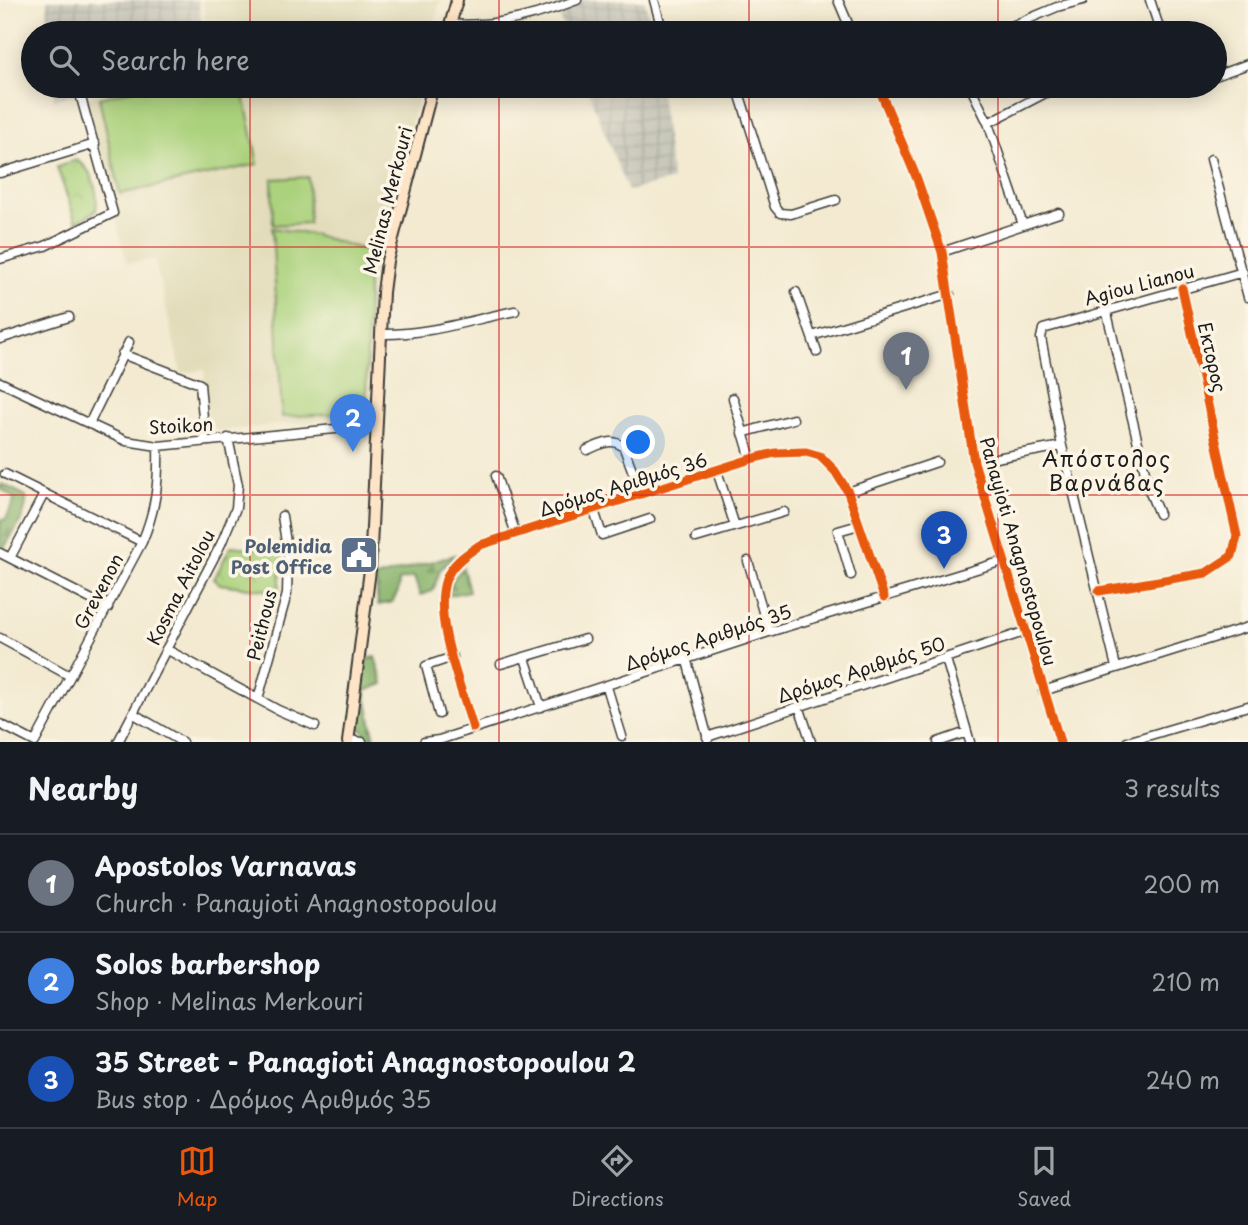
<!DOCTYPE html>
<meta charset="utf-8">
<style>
:root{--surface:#171b24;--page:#20242c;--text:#f1f3f6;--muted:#9ea1a6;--line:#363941;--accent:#ea580c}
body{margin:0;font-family:"Playpen Sans",sans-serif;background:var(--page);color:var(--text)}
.you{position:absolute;left:639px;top:443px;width:24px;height:24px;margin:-18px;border:5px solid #fff;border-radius:50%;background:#1a73e8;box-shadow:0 0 0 10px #1a73e833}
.badge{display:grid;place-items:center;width:46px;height:46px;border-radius:50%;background:var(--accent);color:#fff;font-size:23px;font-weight:700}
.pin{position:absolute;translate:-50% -58px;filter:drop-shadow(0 2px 4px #0008)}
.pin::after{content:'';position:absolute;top:37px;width:24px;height:21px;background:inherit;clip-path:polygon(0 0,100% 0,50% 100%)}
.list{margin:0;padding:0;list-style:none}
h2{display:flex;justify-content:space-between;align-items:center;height:91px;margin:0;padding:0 28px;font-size:30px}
h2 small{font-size:23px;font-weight:400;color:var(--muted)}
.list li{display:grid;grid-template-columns:46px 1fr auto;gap:21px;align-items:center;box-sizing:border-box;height:98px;padding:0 28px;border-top:2px solid var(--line)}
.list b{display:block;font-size:26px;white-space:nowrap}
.list p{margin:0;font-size:23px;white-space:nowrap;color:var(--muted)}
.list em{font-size:23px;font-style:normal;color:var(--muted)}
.icon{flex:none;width:38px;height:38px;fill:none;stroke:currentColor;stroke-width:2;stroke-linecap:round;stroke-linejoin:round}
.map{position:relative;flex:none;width:1248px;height:742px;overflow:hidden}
.search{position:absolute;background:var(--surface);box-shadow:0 4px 18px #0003;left:21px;right:21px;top:21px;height:77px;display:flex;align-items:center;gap:18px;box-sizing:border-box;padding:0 24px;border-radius:38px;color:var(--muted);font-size:26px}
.sheet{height:385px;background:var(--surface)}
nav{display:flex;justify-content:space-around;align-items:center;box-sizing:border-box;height:98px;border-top:2px solid var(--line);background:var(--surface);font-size:19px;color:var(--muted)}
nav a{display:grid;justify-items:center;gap:4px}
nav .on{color:var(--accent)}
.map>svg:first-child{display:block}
.built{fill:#e2dcba}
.industrial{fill:url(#industrial-grid)}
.grass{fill:#aad17b;stroke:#63764c;stroke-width:2}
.forest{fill:url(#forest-firs);stroke:#526844;stroke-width:2}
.park{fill:url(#park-crowns);stroke:#63764c;stroke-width:2}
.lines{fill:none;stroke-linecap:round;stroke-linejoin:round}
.minor-casing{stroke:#3c3b37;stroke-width:11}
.secondary-casing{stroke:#3c3b37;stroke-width:14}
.minor{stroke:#fff;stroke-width:8}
.secondary{stroke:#fee4c6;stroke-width:10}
.cycleway-casing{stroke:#fcf5e5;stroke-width:13}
.cycleway{stroke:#e8590c;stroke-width:9}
.grid{fill:none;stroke:#d62828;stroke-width:2;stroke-opacity:0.55}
.labels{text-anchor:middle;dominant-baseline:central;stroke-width:7;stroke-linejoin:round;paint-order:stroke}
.street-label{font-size:18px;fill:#1c1c1c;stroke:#fcf5e5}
.service-label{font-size:18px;font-weight:bold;fill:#4e5e75;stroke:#fcf5e5;text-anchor:end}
.quarter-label{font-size:21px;letter-spacing:2px;fill:#1c1c1c;stroke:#fcf5e5}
</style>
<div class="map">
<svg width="1248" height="742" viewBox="0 0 1248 742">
<defs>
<pattern id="industrial-grid" width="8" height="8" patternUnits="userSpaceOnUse" patternTransform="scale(1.75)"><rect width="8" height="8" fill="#c5c5b8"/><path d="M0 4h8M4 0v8" fill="none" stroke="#a9a99e"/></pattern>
<pattern id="forest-firs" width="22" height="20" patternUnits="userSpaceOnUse" patternTransform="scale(1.75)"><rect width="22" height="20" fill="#87b36b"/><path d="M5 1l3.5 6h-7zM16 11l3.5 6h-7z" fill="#6e9157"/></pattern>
<pattern id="park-crowns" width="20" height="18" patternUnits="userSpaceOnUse" patternTransform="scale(1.75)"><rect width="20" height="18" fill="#aad17b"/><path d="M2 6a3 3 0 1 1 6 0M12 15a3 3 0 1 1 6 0" fill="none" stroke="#92b36a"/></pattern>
</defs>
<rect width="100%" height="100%" fill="#fcf5e5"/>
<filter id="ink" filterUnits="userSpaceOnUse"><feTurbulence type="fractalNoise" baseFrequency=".0143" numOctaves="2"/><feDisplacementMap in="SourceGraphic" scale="14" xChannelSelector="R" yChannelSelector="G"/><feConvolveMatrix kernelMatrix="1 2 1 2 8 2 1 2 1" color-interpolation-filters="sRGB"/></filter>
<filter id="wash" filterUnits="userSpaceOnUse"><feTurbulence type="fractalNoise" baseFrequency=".00686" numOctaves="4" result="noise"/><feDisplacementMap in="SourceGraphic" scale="28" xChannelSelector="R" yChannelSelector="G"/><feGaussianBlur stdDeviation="1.57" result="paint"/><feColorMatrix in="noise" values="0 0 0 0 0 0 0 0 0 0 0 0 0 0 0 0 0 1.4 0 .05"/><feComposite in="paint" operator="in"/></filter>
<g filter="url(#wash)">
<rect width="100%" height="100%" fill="#f3ead1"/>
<path class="built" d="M203 0H440L433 33H207Z
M134 86H421L371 277V415L217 431 208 419 204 370 181 373 155 259 127 263 85 97Z"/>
<path class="industrial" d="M47 0H198L203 33H49Z
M554 0H644L654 33H565Z
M53 86H119L54 99Z
M586 86H662L660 94 672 180 628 191Z"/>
<path class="grass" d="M148 86H234L244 95 258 164 120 194 99 98Z
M308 177 309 223 273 225 272 179Z
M272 228 315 235 372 252 368 279 366 412 282 417Z"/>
<path class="forest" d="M2 484 26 496C28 515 13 533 4 548L0 549V520L6 519 15 499 0 488Z
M454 555 440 570 433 591 420 595 414 577 399 581 398 592 392 602 378 605 376 578Z
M463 568 469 591 446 596 453 579Z
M375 657 383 684 365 691 374 737H368L358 725 363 674 367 659Z"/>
<path class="park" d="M76 160C93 168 99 193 96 211L76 222 57 167Z
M231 546 279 551 282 557 279 592 220 584 214 579Z"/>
</g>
<g filter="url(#ink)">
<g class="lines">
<g class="minor-casing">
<path id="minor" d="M654 0 663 33
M838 0 852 33
M1150 0 1161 33
M450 24C493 28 537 16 577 0
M995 33 1057 7 1083 0
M1215 76 1248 64
M737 86 775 207 780 213 791 214 836 200
M878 86 917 179 942 252 974 462 1060 742
M970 86 988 123 1023 225
M988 123 1059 86
M1211 159 1248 297
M0 173 95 144
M942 252 1059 213
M0 259 45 246 113 213 80 94
M796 292 817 352
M1106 309 1150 493 1159 514
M381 334C428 335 470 320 515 311
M812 336 950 294
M0 339 69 317
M122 354 200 384 205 440
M0 382 126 441 158 446 377 425
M733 398 751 459
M89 424 129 342
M742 433 793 419
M587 450C600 445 613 436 624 448L641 494
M974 462 1062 446
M717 471 735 526
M5 474 142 542
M496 476 516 534
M848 492 937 462
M594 510 602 535 650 519
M696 538 784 512
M0 553 108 608
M10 558 44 494
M748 561 769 632
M851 575 838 531 859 525
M1099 591 1206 573 1232 556 1237 536 1182 288
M0 638 70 676
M166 649 278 710 315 726
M525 658 541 707
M946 659 970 742
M687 661 708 739
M501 664 585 639
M1116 667 1062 446 1041 338 1043 329 1243 272
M607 687 622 736
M1043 691 1248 627
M258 699 287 594 288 556 282 516
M799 706 811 742
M134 714 182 742
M439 714 426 666 453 657
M0 724 35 742
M473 728C462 689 432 617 446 579 452 563 467 554 480 545L751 459 775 453 806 452 820 456 835 471 848 492 884 597
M707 737 1024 632
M349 740 362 742
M35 742 142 542C156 509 159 482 158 446
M118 742 221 544 236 508 238 485 228 438
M424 742 439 740 769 632 1003 561
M938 742 967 732
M1127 742 1248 706"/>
</g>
<g class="secondary-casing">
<path id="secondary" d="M448 33 457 0
M348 742 370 570 383 292 387 261 433 86"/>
</g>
<use href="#minor" class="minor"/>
<use href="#secondary" class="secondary"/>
<g class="cycleway-casing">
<path id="cycleway" d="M878 86 917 179 942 252 974 462 1060 742
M1099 591 1206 573 1232 556 1237 536 1182 288
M473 728C462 689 432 617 446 579 452 563 467 554 480 545L751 459 775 453 806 452 820 456 835 471 848 492 884 597"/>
</g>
<use href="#cycleway" class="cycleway"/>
</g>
</g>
<path class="grid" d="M250 0V33M499 0V33M749 0V33M998 0V33M250 86V742M499 86V742M749 86V742M998 86V742M0 247H1248M0 495H1248"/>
<defs>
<g id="civic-square" transform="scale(2.0125)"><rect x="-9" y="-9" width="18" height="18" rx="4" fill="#5c6f8a" stroke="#fcf5e5"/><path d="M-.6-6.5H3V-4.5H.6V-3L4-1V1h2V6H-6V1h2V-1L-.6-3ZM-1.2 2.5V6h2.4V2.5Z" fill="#fff"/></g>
</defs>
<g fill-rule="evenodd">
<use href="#civic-square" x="359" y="555"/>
</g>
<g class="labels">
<g class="street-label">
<text transform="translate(387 200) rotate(-76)">Melinas Merkouri</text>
<text transform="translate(1139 284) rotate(-15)">Agiou Lianou</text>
<text transform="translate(1213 357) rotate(77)">Εκτορος</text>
<text transform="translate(181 425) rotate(-3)">Stoikon</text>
<text transform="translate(623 484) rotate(-17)">Δρόμος Αριθμός 36</text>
<text transform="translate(1019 551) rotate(74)">Panayioti Anagnostopoulou</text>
<text transform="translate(180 587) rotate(-63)">Kosma Aitolou</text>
<text transform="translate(98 591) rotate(-62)">Grevenon</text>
<text transform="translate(261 625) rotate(-76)">Peithous</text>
<text transform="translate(708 637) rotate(-18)">Δρόμος Αριθμός 35</text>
<text transform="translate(861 669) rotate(-18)">Δρόμος Αριθμός 50</text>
</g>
<g class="service-label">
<text x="332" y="545">Polemidia<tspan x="332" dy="21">Post Office</tspan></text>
</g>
<g class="quarter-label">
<text x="1107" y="458">Απόστολος<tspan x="1107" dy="24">Βαρνάβας</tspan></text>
</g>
</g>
</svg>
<div class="you"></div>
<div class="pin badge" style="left:906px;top:390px;background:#6b7280">1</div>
<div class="pin badge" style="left:353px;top:452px;background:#3f7fe0">2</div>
<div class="pin badge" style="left:944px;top:569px;background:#1a4fb4">3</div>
<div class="search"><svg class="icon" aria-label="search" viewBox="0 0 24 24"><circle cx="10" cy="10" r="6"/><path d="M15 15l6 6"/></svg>Search here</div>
</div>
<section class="sheet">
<h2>Nearby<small>3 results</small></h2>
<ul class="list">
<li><span class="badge" style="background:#6b7280">1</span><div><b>Apostolos Varnavas</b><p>Church · Panayioti Anagnostopoulou</p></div><em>200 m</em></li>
<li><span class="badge" style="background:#3f7fe0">2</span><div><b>Solos barbershop</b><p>Shop · Melinas Merkouri</p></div><em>210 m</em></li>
<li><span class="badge" style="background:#1a4fb4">3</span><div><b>35 Street - Panagioti Anagnostopoulou 2</b><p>Bus stop · Δρόμος Αριθμός 35</p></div><em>240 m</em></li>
</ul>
</section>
<nav>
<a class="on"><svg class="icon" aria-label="map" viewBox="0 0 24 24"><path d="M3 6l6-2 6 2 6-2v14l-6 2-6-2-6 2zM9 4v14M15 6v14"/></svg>Map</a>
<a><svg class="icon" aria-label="directions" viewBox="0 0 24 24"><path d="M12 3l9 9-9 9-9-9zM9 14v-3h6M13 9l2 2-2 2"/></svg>Directions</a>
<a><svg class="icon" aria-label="saved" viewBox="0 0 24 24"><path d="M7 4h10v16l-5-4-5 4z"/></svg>Saved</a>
</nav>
